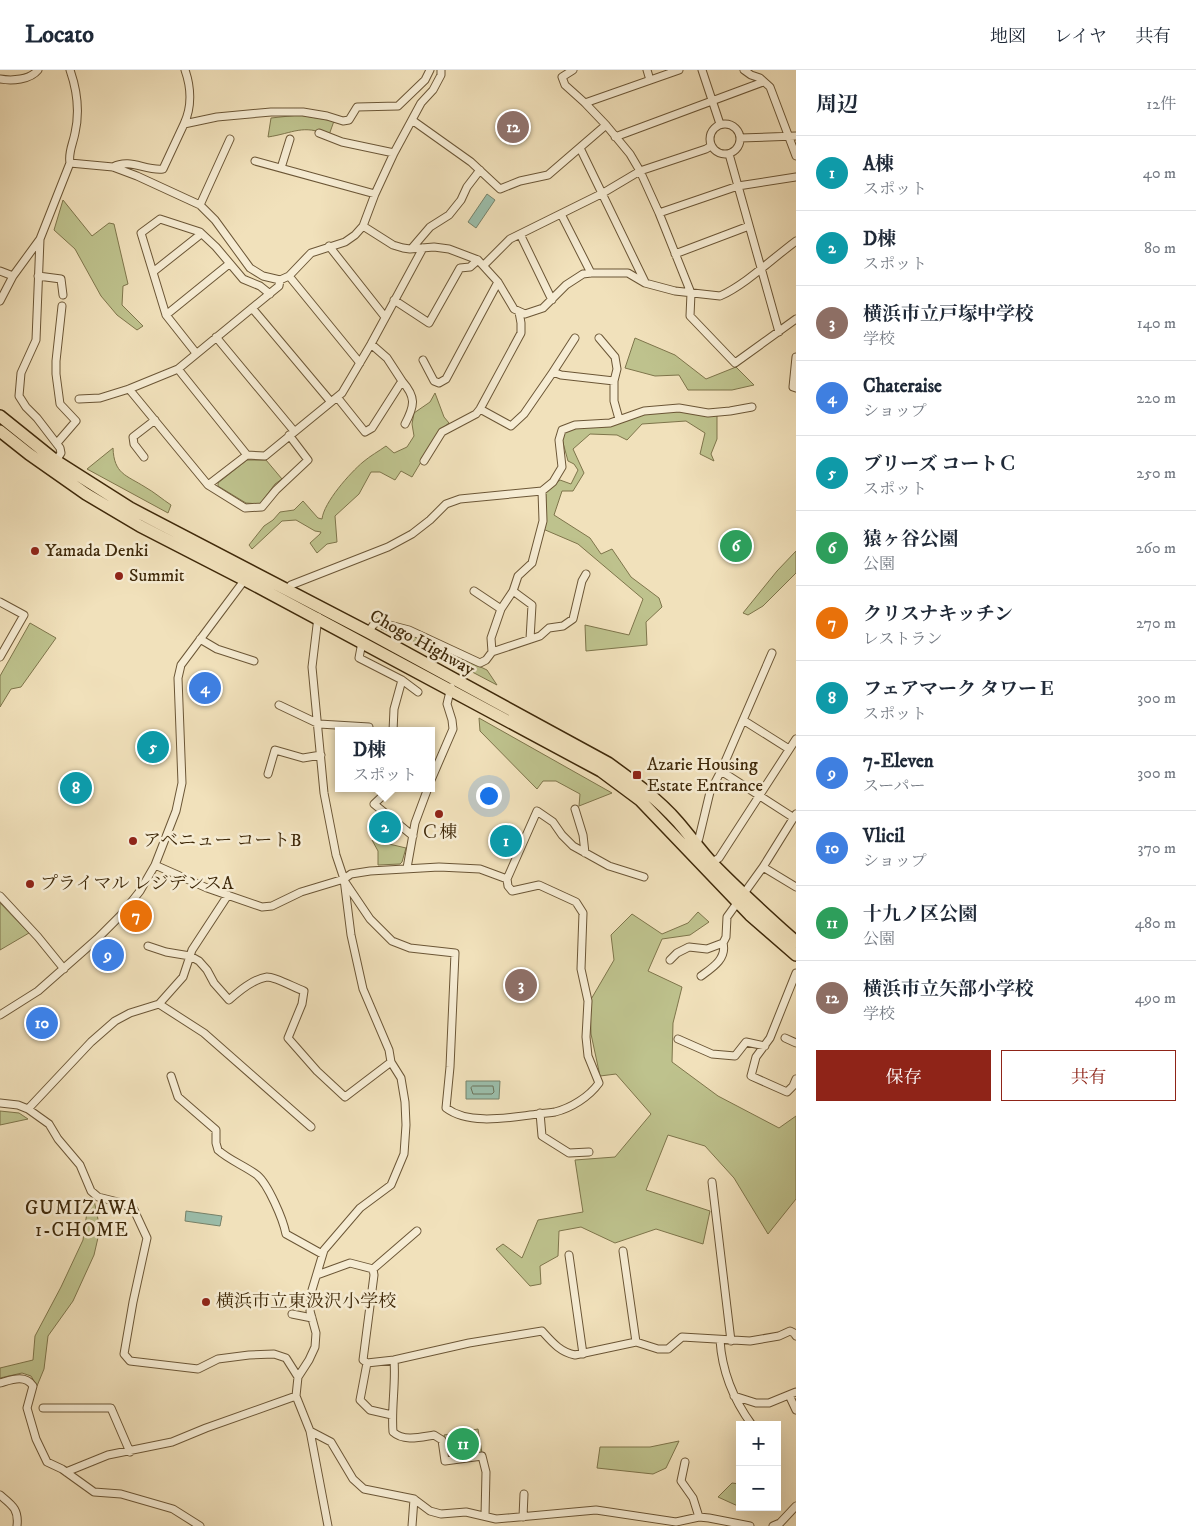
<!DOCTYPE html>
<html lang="ja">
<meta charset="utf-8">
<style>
:root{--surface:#fff;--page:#f6f6f7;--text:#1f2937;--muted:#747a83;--line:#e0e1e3;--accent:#8f2418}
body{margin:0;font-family:"IM FELL DW Pica","Noto Serif JP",serif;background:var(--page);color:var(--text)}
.controls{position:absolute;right:15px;bottom:15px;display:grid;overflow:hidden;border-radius:0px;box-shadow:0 5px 20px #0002}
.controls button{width:45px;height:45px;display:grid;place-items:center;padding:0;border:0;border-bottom:1px solid var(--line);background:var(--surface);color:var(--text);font:25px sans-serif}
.you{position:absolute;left:488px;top:725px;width:18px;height:18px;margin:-12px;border:4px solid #fff;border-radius:50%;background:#1a73e8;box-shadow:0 0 0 8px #1a73e833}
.badge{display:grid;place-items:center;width:32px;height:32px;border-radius:50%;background:var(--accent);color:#fff;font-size:16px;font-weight:700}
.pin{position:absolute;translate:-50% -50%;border:2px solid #fff;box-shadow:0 1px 5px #0006}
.popup{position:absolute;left:335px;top:657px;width:100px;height:65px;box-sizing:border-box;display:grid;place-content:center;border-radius:0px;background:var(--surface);filter:drop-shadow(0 1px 4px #0005);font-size:16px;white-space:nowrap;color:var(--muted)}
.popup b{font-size:19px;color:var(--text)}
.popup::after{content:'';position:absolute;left:50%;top:100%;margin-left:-10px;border:10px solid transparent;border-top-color:var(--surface)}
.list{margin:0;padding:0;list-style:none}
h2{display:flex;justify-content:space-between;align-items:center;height:65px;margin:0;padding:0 20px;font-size:21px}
h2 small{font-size:16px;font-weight:400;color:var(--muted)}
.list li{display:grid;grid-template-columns:32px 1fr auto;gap:15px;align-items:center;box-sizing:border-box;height:75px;padding:0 20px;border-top:1px solid var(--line)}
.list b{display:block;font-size:19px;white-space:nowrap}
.list p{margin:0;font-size:16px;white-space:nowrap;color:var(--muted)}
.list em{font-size:16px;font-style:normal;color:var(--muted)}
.actions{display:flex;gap:10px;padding:15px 20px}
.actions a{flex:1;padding:11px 0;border:1px solid var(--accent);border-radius:0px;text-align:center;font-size:18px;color:var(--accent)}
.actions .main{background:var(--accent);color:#fff}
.map{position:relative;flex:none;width:796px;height:1456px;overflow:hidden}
header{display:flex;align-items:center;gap:30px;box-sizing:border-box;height:70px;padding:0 25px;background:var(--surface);border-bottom:1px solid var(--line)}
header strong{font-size:24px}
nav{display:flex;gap:28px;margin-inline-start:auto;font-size:18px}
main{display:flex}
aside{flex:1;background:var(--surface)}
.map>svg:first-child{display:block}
.green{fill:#bec28d;stroke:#7e754b}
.water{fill:#9bbeab;stroke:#76826a}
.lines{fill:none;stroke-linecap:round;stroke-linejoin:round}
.shore{stroke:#6c735a;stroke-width:1}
.minor-casing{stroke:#6b5636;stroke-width:9}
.primary-casing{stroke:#3e2809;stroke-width:14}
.minor{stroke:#f6ecd3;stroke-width:7}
.primary{stroke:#f1e1bb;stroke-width:11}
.poi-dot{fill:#8f2418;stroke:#f6ecd3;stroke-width:2}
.labels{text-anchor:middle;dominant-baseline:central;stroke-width:5;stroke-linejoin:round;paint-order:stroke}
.poi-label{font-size:18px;fill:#3e2809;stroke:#f6ecd3;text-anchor:start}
.street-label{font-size:18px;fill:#3e2809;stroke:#f6ecd3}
.neighbourhood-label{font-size:19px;letter-spacing:1px;fill:#3e2809;stroke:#f6ecd3}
</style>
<header>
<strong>Locato</strong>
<nav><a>地図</a><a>レイヤ</a><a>共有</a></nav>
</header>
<main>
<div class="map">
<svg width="796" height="1456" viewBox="0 0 796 1456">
<rect width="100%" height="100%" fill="#f1e1bb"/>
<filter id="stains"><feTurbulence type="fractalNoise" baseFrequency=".004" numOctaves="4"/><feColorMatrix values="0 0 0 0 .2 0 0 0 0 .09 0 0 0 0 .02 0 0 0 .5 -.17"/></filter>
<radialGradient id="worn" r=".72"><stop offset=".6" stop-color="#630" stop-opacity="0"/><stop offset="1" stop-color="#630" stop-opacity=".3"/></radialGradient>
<path class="green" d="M299 45 334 51 329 65C302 54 294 63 268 67L271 48Z
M63 130 92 166 109 153 114 154 128 214 123 216 122 235 143 256 137 260 117 245 101 226 75 179 54 160Z
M635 268 675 285 706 309 736 297 754 315 732 320H688L679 305 655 306 625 298Z
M435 323 444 347 449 353 440 360 412 407 401 401 395 410 380 402H371L359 424 335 446 337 472 327 474 317 483 310 473 320 464 321 462 315 461 296 450 282 451 252 479 249 475 264 456 273 450 280 442 294 440 303 431 318 448 322 449C324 432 350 403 363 392 370 386 379 381 386 376L394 383 407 377 414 366 412 354 414 343 430 332Z
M680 340 717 343V369L711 384 714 391 700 384 705 363 686 351 642 354 627 370 617 365 590 364 573 379 584 403 573 421H562L554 445 590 468 601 484 612 479 631 507 659 528 662 537 646 552 647 575 586 581 585 555 629 565 643 529 578 474 543 459 544 422 560 410 571 414 578 400 574 394 568 391 562 369 564 361 644 344Z
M113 378C114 404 126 405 145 417 154 422 162 429 171 435L168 443 87 399Z
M247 390H266L282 409 275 414 260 434 246 433 218 416V413Z
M738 462H744L751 469 734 490 722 482Z
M796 481V503L763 536 748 545 743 543 777 501Z
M30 553 56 568 21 617 11 619 0 637V606Z
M381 556 409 563 487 600 497 615 400 564 386 561 381 559Z
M479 648 612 723 579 736 580 724 556 711H543L537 719 480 661Z
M372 770 406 778 402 792 400 794 378 795V781Z
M0 833 29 863 0 880Z
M698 842 709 852 690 865 662 869 648 901 682 917 673 953 672 992 718 1026 779 1058 796 1046V1129L768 1164 734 1108 705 1076 668 1065 646 1120 710 1141 703 1174 656 1159 615 1173 581 1157 559 1161 558 1186 540 1196 541 1214 530 1216 496 1179 503 1174 522 1188 538 1150 583 1142 575 1090 615 1087 651 1044 616 1004 600 1006 591 964 590 931 614 890 611 865 632 844 662 864 688 853Z
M0 1041 19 1043 28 1049 0 1055Z
M89 1128 94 1130 100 1159 94 1185 73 1231 48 1266 44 1299 37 1316 31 1306 22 1303 0 1308V1298L33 1290 35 1266 61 1217 83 1170Z
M478 1359 482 1383 452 1386 447 1383 444 1365Z
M679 1371 666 1398 653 1404 597 1398 600 1377H650Z
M732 1413 740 1414V1437L718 1427Z"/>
<path class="water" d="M487 124 495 130 476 158 468 152Z
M466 1011H500L499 1029H466Z
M186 1141 222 1146 220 1156 185 1151Z"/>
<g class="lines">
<path class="shore" d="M473 1016H493L494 1022 492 1024H473L471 1018Z"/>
<g class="minor-casing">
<path id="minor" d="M573 0 562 7 565 15 585 33 606 55 630 84 640 101 659 143 691 223 690 246 735 293 796 249
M647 0 650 10
M702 0 720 54
M744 0 751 5 760 8 770 17 796 86
M0 9C12 11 30 10 38 0
M585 33 679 0
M412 50 471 92 500 119 520 111 548 105 606 55
M710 69a15 15 0 1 1 30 0a15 15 0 1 1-30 0Z
M184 54C192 37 191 17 185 0
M319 63 342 72 394 83
M615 67 763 12
M740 68 796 66
M580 78 645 212
M729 84 779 262
M255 91 375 124
M70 93 113 97 137 106 200 135 215 150 250 198 263 206 280 210 289 206 311 183 345 172 355 165 363 156 375 124 394 83 421 33 433 20 441 5V0
M113 97C130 88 145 101 163 99L184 54 217 47 271 42H303L327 46 343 51 349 50 357 37 398 36 425 10 430 0
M281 98 290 69
M200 135 230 69
M659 143 738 116 796 107
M561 144 591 203
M363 156 393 175 403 178 410 179 434 177 449 179 478 190 498 212 514 239 525 244 543 238 566 215 583 204 591 203H628L645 213 675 221 720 226C745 215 773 188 796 171
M520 164 552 230
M40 169 36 270 21 303 19 326 26 337 37 348 60 378 61 383 56 391
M329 176 385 247
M412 178 430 157 449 145 461 130 467 117 480 100
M675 184 749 156
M484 195 510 169 603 123 640 101 706 79 711 76
M0 201 13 206
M153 202 201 164
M38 206 61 209 63 225
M289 206 360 293
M394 230 429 253 460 198 470 197 478 190
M0 231 13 206 40 169 70 93C68 82 73 74 75 63 80 41 77 20 70 0
M252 238 331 332
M166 245 229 194
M216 267 294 361
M599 268 615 287 617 299 614 311V331L619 349
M196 283 166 245 141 163 160 149 200 162 216 177 243 209 260 216 270 224
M796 287 793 317 796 318
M423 290 434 311 439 313 446 309 498 212
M178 299 247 385 265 386 342 323 371 274 423 178
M553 302 575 268
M402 311C416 327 415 335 405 354
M129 319 208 415 247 385
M337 327 365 362 372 358 402 311 387 288 371 274
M79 329 100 328 129 319 178 299 279 216 280 210
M480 339 511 356 524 344 553 302 561 305 614 311
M57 373 76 351 60 334 56 304V291L62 236
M144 387 134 374 133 367 155 350
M424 391 442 362 476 344 480 339 521 263V253L519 242
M208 415 245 438 262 437 276 420 308 390 289 365
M287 520 291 515 388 477 412 464 430 450 446 434 460 429 542 421 553 412 562 397 559 370 562 360 575 355 610 353 644 341 679 338 708 343 730 341 752 337
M474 521 501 539
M513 521 532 535 530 569
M0 532 24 545 0 587
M318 547 312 597 324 723 336 785 344 809 351 865 363 919 389 980 391 992 401 1008 405 1032 406 1055 404 1084 391 1115 360 1138 324 1180 312 1220 310 1241 316 1263 315 1277 309 1290 298 1307 296 1326 310 1361 328 1456
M368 562 374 554 378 552 409 560 480 593 486 590 492 582 491 568 501 539 513 521 518 506 532 493 543 451 542 421
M200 569 217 579 254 591
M362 572 359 588 402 610 394 639 393 661
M492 582 540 566 549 558 563 556 573 549 582 511 586 504
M402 610 418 622
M279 635 319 654 369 657
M743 650 789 679
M721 701 794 748
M268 704 275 680 303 688 321 685
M431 710 453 659 452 650 447 634 451 617
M391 718 374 734 413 766
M575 739 583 765 585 783
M696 775 699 768 710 722 721 701 772 583
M711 793 719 788 796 669
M155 795 207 818 262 837 272 836 301 822 344 809 351 804 370 801 439 797 480 799 507 809
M763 797 796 817
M407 798 415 753 428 718
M345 812 370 849 392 871 410 878 455 883 450 997 446 1038C470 1056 511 1047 539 1044 544 1043 550 1043 555 1042 571 1038 589 1027 599 1013L588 986 586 967 588 931 581 899 583 843 576 832 539 815 512 821 508 816 507 809 537 741 553 752 562 765 573 776 609 796 644 807
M0 826 38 867 64 899
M148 876 166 882 190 886 199 891 207 900 214 913 229 930C239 921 253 909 267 907 276 907 295 918 304 921L302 934 288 968 317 1001 345 1027 391 992
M670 890 677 883 689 877 707 879 723 873 726 867 727 847 763 797 796 744
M796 903 770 968 756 987 751 1006 787 1022 793 1016 796 1009
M701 906C712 898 727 889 723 873
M159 934 204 963 311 1057
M0 945 38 921 97 869 121 845 140 821 155 795 176 741 182 713 178 608 181 595 246 508
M785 968 796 973
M678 969 712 984 735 986 746 972 765 976
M171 1006 178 1027 216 1060V1073L218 1080C229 1090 245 1096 257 1105 268 1114 283 1149 286 1164L322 1184
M0 1033 18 1035 28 1039 49 1054 58 1069 80 1095 91 1121 98 1127 122 1133 134 1140 147 1168 133 1232 124 1284 130 1291 198 1299 218 1289 249 1285 274 1284 286 1288 298 1307
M28 1039 91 972 115 951 130 943 159 934 183 907 192 880 228 825
M540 1043 542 1066 569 1083 589 1082
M712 1112 731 1271
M623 1181 636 1272
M569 1185 583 1284
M373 1199 374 1205 363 1290 367 1293 394 1290 469 1273 542 1261C552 1272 560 1282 575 1285L636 1272 658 1279H668L682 1267 750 1271 779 1266 790 1261 794 1263 796 1266
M317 1205 350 1193 373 1199 417 1161
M292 1244 312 1248
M720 1270C722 1302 733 1329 752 1355
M394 1290C396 1314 391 1338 393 1362 404 1372 421 1367 434 1365L442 1370 445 1391 482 1386 486 1402 485 1446
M367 1293 360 1330 370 1340 392 1345
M0 1313C11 1310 25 1304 33 1316L27 1338 36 1369 47 1392 62 1399 94 1422 121 1424 173 1439 200 1456
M789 1325 796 1340
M734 1326 756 1333H769L796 1322
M43 1338H111L130 1382
M310 1361 331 1372 353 1409 364 1419 414 1429 430 1441 441 1444 466 1442 496 1449 596 1440 676 1452 699 1447 709 1448 750 1456
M685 1392 681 1411 693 1428 699 1447
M66 1402 108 1385 172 1372 206 1358 296 1326
M0 1425C12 1435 19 1439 17 1456
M523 1447 524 1424
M412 1456 414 1429
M773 1456 780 1453 796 1436"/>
</g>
<g class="primary-casing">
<path id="primary" d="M0 346 56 391 130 438 368 562 608 693C633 711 658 729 678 752 690 766 700 780 712 793 739 821 767 846 796 872
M0 361 29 384 86 424 140 456 245 510 601 701 640 730 750 845 796 885"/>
</g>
<use href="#minor" class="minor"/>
<use href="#primary" class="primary"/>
</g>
<g class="poi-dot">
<circle cx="35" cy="481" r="5"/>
<circle cx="119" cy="506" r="5"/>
<rect x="632" y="700" width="10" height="10" rx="2.5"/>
<circle cx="439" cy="744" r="5"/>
<circle cx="133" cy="771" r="5"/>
<circle cx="30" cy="814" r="5"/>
<circle cx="206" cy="1232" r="5"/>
</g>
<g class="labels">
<g class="poi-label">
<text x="45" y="481">Yamada Denki</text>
<text x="129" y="506">Summit</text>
<text x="647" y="695">Azarie Housing<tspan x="647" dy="21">Estate Entrance</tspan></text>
<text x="439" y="763" text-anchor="middle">Ｃ棟</text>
<text x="143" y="771">アベニュー コートB</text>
<text x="40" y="814">プライマル レジデンスA</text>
<text x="216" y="1232">横浜市立東汲沢小学校</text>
</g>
<g class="street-label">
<text transform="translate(422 573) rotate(29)">Chogo Highway</text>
</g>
<g class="neighbourhood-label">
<text x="82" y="1138">GUMIZAWA<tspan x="82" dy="22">1-CHOME</tspan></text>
</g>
</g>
<rect width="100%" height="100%" filter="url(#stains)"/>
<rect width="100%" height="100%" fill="url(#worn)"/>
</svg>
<div class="controls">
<button>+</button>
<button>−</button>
</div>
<div class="you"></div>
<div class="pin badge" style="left:506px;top:771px;background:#0f9aa8">1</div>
<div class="pin badge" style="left:385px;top:757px;background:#0f9aa8">2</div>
<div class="popup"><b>D棟</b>スポット</div>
<div class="pin badge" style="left:521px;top:915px;background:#8d6e63">3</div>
<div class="pin badge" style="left:205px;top:618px;background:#3f7fe0">4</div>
<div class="pin badge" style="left:153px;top:677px;background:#0f9aa8">5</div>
<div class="pin badge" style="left:736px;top:476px;background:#2e9e5b">6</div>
<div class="pin badge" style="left:136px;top:846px;background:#e8710a">7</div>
<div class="pin badge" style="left:76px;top:718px;background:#0f9aa8">8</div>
<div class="pin badge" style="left:108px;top:885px;background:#3f7fe0">9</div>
<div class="pin badge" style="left:42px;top:953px;background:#3f7fe0">10</div>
<div class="pin badge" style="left:463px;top:1374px;background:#2e9e5b">11</div>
<div class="pin badge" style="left:513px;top:57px;background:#8d6e63">12</div>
</div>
<aside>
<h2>周辺<small>12件</small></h2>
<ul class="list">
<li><span class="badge" style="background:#0f9aa8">1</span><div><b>A棟</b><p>スポット</p></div><em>40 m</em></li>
<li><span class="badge" style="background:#0f9aa8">2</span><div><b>D棟</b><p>スポット</p></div><em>80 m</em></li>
<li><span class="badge" style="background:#8d6e63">3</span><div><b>横浜市立戸塚中学校</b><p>学校</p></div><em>140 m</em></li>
<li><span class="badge" style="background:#3f7fe0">4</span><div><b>Chateraise</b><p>ショップ</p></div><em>220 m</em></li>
<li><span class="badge" style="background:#0f9aa8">5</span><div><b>ブリーズ コートＣ</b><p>スポット</p></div><em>250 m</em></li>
<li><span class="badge" style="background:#2e9e5b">6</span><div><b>猿ヶ谷公園</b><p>公園</p></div><em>260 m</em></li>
<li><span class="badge" style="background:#e8710a">7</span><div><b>クリスナキッチン</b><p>レストラン</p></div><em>270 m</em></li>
<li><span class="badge" style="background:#0f9aa8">8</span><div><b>フェアマーク タワーＥ</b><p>スポット</p></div><em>300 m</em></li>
<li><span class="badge" style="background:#3f7fe0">9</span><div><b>7-Eleven</b><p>スーパー</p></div><em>300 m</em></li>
<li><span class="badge" style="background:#3f7fe0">10</span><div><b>Vlicil</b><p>ショップ</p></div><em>370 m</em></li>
<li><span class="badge" style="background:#2e9e5b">11</span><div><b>十九ノ区公園</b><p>公園</p></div><em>480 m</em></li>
<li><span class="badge" style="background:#8d6e63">12</span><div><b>横浜市立矢部小学校</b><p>学校</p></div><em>490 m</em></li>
</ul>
<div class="actions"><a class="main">保存</a><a>共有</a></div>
</aside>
</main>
